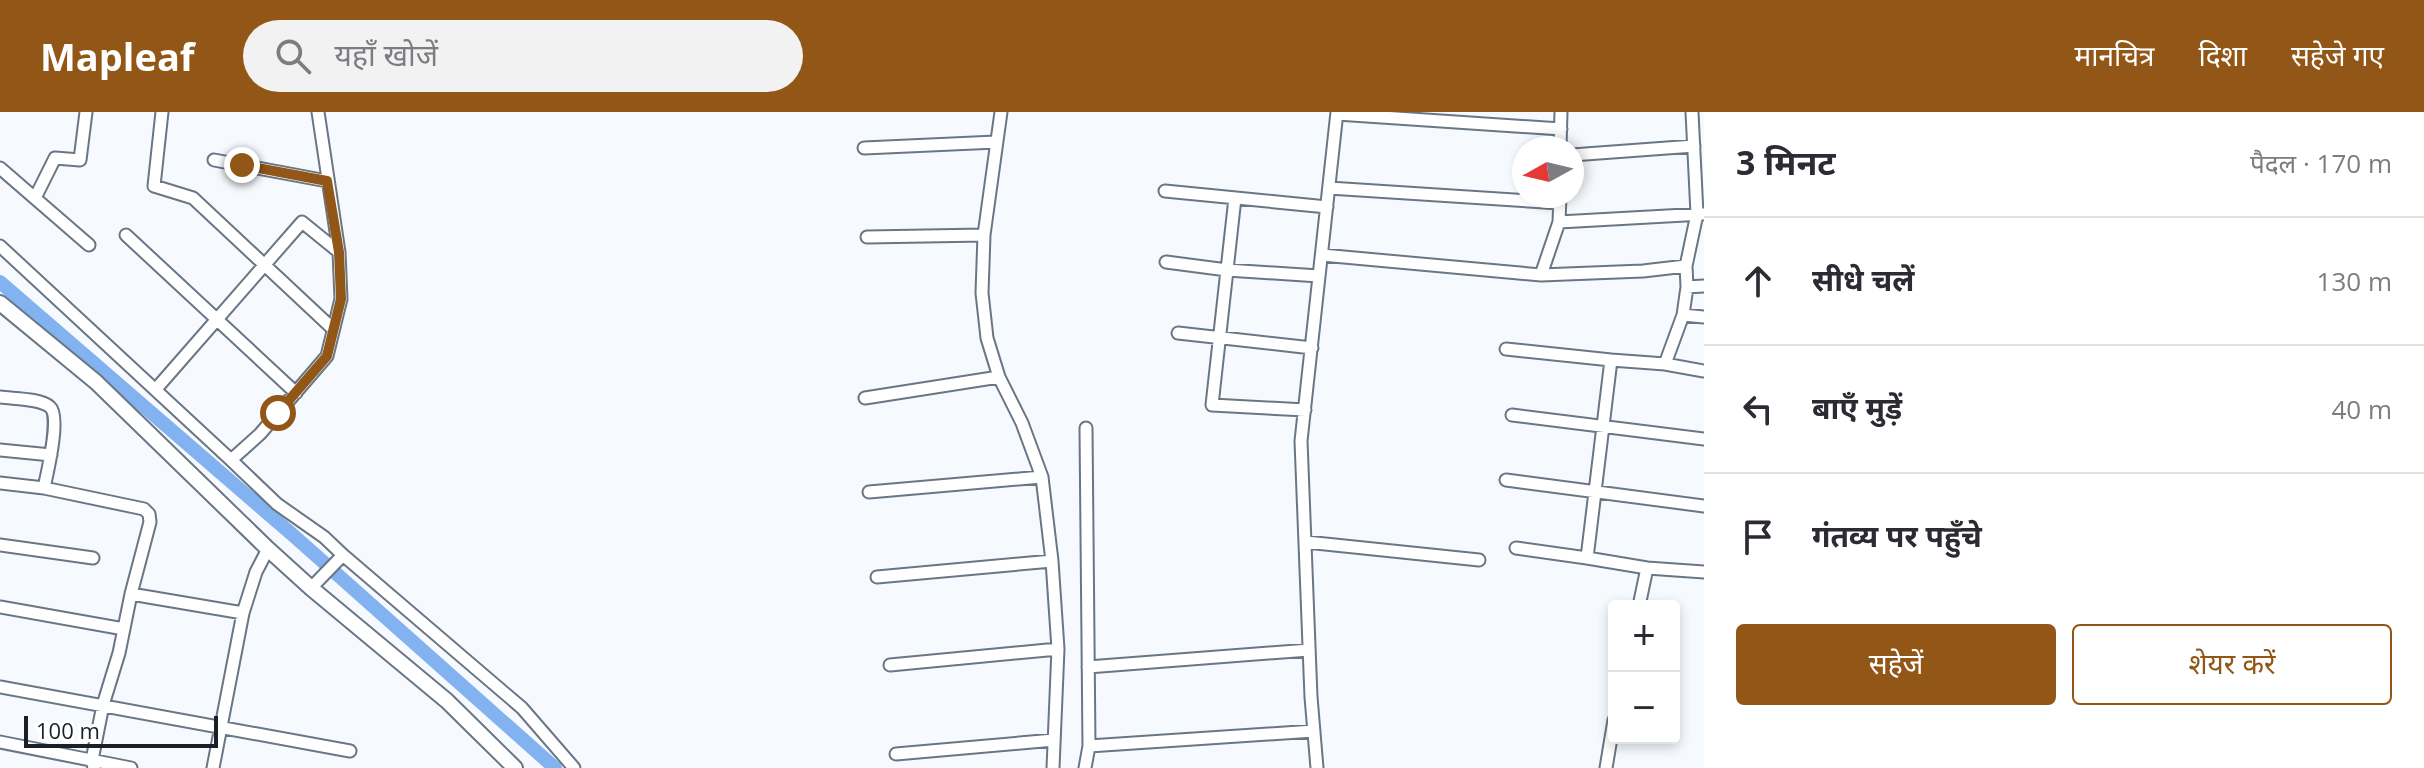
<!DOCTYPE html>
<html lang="hi">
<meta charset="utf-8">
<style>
:root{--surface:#fff;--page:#f2f2f3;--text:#2b2b33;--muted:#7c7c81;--line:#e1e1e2;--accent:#925717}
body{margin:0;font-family:"Open Sans","Noto Sans Devanagari",sans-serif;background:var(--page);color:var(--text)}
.controls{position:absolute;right:24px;bottom:24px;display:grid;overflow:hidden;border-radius:8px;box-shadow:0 4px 12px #0003}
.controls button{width:72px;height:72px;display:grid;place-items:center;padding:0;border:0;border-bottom:2px solid var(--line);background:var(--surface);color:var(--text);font:40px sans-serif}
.compass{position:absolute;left:1512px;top:24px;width:72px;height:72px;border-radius:50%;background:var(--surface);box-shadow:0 4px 12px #0003;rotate:262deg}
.scale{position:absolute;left:24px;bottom:20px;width:194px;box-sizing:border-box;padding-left:8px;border:4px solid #1a2026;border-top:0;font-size:22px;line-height:28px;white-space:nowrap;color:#1a2026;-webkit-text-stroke:6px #fff;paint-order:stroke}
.stop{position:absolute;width:24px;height:24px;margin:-18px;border:6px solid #925717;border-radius:50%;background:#fff}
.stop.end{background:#925717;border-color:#fff;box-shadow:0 2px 8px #0008}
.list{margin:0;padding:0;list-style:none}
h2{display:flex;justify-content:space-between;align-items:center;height:104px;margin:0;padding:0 32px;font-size:34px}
h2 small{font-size:26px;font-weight:400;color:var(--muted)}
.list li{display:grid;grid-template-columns:52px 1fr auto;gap:24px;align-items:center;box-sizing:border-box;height:128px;padding:0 32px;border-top:2px solid var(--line)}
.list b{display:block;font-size:30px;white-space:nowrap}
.list em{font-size:26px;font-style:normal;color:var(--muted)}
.actions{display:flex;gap:16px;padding:24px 32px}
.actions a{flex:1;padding:18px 0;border:2px solid var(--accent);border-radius:8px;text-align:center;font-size:28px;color:var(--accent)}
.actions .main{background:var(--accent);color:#fff}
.icon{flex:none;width:44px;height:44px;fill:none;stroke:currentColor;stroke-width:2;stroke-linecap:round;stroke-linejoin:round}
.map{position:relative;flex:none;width:1704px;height:656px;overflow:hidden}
header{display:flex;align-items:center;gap:48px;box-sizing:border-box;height:112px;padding:0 40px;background:var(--accent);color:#fff}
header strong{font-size:38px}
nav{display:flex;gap:44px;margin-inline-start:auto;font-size:28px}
.search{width:560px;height:72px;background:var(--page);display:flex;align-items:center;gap:20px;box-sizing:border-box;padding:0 28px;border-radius:44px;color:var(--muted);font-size:30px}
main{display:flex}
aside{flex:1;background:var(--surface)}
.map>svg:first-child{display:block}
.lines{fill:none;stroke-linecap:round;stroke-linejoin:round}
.canal{stroke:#82b3f0;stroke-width:14}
.minor-casing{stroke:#697686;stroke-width:15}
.tertiary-casing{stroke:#697686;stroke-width:18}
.minor{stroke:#fff;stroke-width:11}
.tertiary{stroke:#fff;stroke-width:14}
.route{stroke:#925717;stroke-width:10}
</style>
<header>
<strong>Mapleaf</strong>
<div class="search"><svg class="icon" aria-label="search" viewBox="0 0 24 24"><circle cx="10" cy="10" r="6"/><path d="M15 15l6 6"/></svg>यहाँ खोजें</div>
<nav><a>मानचित्र</a><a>दिशा</a><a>सहेजे गए</a></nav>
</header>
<main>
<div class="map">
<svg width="1704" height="656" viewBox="0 0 1704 656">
<rect width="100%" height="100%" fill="#f6f9fd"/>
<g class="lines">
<path class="canal" d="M0 170 294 424 555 656"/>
<g class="minor-casing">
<path id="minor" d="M162 0 154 74 193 86 333 217
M1001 0 984 123 982 181 987 226 999 265 1022 311 1042 365 1052 449 1058 537 1053 656
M1337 2 1561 17
M864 36 996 30
M1560 36 1561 0
M1572 43 1694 34
M214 48 327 69
M0 56 89 133
M1329 76 1559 91
M1165 79 1327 95
M1560 84 1559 110 1541 163 1643 159 1686 154
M35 86 55 46 80 48 86 0
M1235 86 1212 293 1305 298
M1559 110 1703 102
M126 123 296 281
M867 125 984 123
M0 134 231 348
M1322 143 1541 163
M1166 150 1227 158 1319 164
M1687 175 1704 174
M1683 203 1704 205
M1178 221 1312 236
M1506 237 1611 248
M1665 252 1704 259
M156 277 302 110 339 140
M0 285C13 287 40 286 50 295 61 304 47 362 44 376
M865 286 999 265
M1512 303 1704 327
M0 338 51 343
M1506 368 1704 394
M0 371 44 376 144 397 149 402 150 410 131 482 119 541 103 593 92 648 94 656
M869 380 1042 365
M1306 430 1479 448
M0 433 93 446
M1516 436 1587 446
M343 443 522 596 574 656
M1647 456 1704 460
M877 465 1052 449
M311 476 343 443 324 425 277 392 231 348 260 322 327 244 341 187 339 140 318 0
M131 482 243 501
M1639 494 1647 456 1587 446 1611 248 1665 252 1683 203 1687 175 1686 154 1697 102 1692 0
M0 495 124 517
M890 553 1058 537
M1088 555 1309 538
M0 575 350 639
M0 630 131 656
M1089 634 1314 619
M896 642 1054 628
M213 656 243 501 256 460 268 437
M1085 656 1089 634 1086 316
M1317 656 1311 585 1301 329 1337 0
M1606 656 1614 608"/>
</g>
<g class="tertiary-casing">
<path id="tertiary" d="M0 191 96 270 268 437 311 476 447 589 515 656"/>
</g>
<use href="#minor" class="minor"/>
<use href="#tertiary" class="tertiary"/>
</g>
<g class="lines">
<path class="route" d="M242 53 327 69 339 140 341 187 327 244 278 301"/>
</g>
</svg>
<div class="controls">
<button>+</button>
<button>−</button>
</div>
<svg class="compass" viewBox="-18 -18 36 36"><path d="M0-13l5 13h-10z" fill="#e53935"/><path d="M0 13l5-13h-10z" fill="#7c7c81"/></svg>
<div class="scale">100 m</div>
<div class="stop" style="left:278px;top:301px"></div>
<div class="stop end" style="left:242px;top:53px"></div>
</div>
<aside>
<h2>3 मिनट<small>पैदल · 170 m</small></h2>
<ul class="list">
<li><svg class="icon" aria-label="ahead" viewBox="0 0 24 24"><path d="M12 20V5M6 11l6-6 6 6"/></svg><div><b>सीधे चलें</b></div><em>130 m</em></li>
<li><svg class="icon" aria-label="left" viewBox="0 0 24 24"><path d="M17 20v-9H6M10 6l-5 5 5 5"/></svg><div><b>बाएँ मुड़ें</b></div><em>40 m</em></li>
<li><svg class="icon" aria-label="arrive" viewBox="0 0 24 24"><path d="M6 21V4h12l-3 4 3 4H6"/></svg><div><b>गंतव्य पर पहुँचे</b></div></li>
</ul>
<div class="actions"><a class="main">सहेजें</a><a>शेयर करें</a></div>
</aside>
</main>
